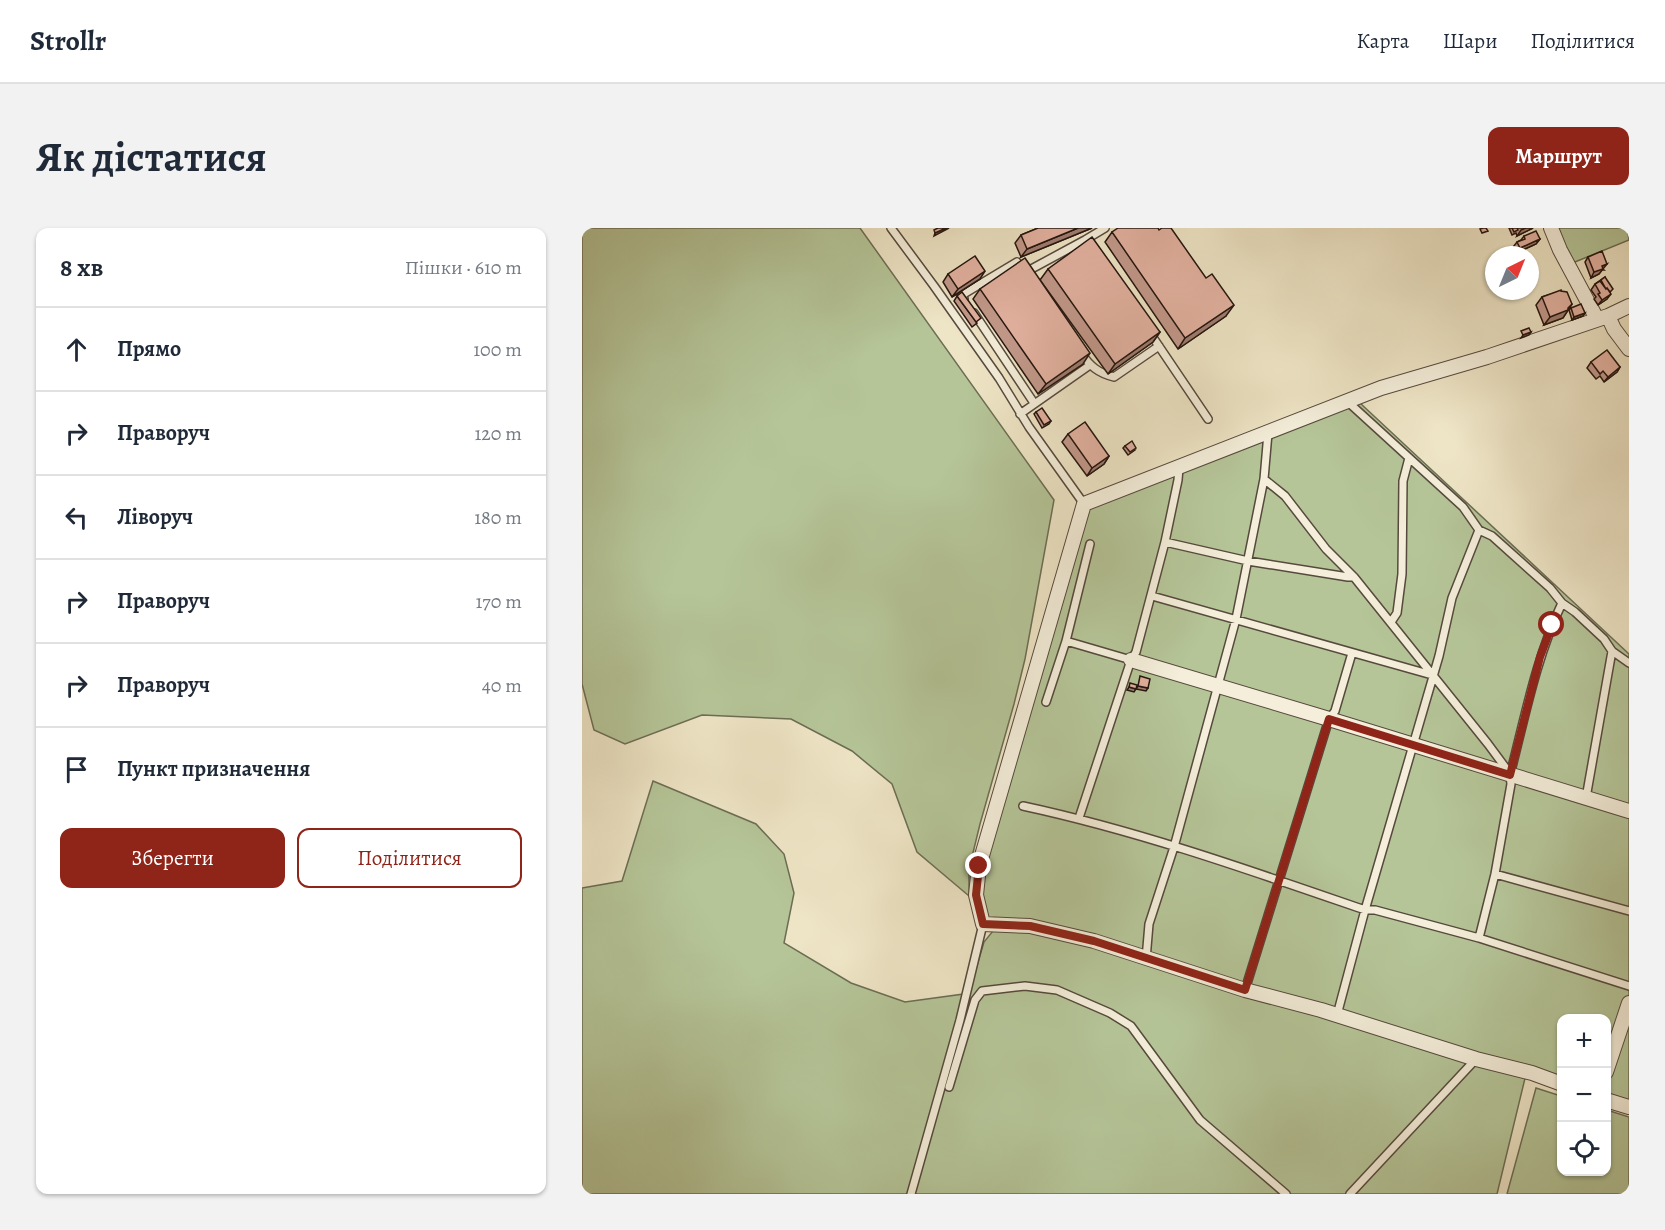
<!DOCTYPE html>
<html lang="uk">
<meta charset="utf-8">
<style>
:root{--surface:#fff;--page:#f2f2f3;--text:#1f2937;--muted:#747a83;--line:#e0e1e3;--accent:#8f2418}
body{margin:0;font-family:Alegreya,serif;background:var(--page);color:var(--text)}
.controls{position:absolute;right:18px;bottom:18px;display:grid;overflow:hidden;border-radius:12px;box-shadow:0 2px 4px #0004}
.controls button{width:54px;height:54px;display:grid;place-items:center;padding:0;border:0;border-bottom:2px solid var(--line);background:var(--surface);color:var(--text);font:30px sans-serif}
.compass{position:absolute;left:903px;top:18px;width:54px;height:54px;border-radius:50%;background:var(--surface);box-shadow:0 2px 4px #0004;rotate:43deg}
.stop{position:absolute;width:18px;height:18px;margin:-14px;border:4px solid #8f2418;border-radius:50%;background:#fff}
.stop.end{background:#8f2418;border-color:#fff;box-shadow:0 2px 6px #0008}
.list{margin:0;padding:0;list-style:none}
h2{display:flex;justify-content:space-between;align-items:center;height:78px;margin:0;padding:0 24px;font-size:26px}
h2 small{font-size:20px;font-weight:400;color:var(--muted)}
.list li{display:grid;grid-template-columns:39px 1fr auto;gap:18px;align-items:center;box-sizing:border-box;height:84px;padding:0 24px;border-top:2px solid var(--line)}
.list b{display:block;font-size:22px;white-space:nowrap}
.list em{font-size:20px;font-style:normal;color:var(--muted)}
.actions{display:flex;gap:12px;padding:18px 24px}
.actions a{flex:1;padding:14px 0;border:2px solid var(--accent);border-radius:12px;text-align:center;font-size:21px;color:var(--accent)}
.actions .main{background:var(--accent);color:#fff}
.icon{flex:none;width:33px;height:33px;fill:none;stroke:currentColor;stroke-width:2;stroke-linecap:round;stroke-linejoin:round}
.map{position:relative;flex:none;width:1047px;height:966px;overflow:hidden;border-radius:12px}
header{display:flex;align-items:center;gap:36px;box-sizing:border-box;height:84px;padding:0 30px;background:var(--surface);border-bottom:2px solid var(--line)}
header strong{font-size:28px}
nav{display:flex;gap:33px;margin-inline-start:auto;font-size:21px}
.intro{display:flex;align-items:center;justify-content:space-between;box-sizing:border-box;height:144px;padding:0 36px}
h1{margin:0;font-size:42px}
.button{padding:15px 27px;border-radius:12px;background:var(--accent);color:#fff;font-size:21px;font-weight:700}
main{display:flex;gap:36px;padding:0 36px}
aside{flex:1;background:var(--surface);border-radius:12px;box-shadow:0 2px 4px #0004}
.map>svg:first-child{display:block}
.green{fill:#b5c598;stroke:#6c6d54;stroke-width:1.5}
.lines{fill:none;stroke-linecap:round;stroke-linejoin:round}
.service-casing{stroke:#56493d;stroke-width:10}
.minor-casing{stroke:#56493d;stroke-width:16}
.service{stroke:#f4eeda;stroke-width:7}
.minor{stroke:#f4eeda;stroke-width:14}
.wall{fill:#c2988a;stroke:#24150f;stroke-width:1.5}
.shaded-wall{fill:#9e7c70;stroke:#24150f;stroke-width:1.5}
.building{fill:#e2b1a0;stroke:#24150f;stroke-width:1.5}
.route{stroke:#8f2418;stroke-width:8}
</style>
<header>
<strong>Strollr</strong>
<nav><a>Карта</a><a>Шари</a><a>Поділитися</a></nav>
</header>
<div class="intro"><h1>Як дістатися</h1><a class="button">Маршрут</a></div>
<main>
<aside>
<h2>8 хв<small>Пішки · 610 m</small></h2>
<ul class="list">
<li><svg class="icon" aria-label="ahead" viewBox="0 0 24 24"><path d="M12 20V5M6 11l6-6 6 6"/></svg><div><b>Прямо</b></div><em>100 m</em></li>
<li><svg class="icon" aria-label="right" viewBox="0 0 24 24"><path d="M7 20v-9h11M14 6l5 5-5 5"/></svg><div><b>Праворуч</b></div><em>120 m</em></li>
<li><svg class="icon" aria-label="left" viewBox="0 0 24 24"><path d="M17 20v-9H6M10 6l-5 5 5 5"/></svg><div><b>Ліворуч</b></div><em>180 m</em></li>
<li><svg class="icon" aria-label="right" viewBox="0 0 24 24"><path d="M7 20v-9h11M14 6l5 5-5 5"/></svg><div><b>Праворуч</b></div><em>170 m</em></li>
<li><svg class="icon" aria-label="right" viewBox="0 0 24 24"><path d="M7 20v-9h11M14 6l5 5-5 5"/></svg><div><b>Праворуч</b></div><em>40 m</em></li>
<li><svg class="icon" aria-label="arrive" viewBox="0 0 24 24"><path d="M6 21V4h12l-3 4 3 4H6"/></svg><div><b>Пункт призначення</b></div></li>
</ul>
<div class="actions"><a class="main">Зберегти</a><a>Поділитися</a></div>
</aside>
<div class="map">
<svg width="1047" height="966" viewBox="0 0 1047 966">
<rect width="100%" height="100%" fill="#eee5c6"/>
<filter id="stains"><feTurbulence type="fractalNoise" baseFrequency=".00333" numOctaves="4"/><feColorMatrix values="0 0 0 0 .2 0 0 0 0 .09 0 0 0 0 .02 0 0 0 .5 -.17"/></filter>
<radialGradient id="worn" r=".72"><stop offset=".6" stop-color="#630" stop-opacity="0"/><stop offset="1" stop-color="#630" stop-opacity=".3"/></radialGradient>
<path class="green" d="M0 0H278L472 272 443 431 432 476 398 596 387 641V668L335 624 310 556 270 523 209 491 120 487 43 516 12 502 0 456Z
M973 0H1045L1047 12 988 36Z
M778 175 1047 426V874L1025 867 1024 790H980L979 852 945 842 915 966H331L389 758 402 714 411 703 399 675 401 640 501 285 519 272Z
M71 553 174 596 202 626 212 665 202 715 269 755 323 774 382 766 326 966H0V660L40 653Z
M954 860 979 868 980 944H1024L1025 882 1047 889V966H925Z"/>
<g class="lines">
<g class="service-casing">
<path id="service" d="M309 0 352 58 417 150 447 199 502 276
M442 45 503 12 523 0
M382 71 380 67 435 34 440 42
M392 85 452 175
M568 105 626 191
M499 125C508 138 516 145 532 149L577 118
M766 174 881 279 897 302 910 308 968 360 980 375 993 384 1022 411 1030 423 1047 435
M438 186 508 137
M682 251 703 268 744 321 772 349 906 516 926 543
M583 314 666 333 766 349H772
M570 368 850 447
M809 394 815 385 820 346 821 253 827 230
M484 413 549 432
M464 474 484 413 508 316
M1004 570 1030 423
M441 578C557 603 670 643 783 682H793L897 710 1047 758
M497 590 549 432 554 424 583 314 596 252 597 240
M913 646 1047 683
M897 710 913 646 929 556 928 547C943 489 954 430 980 375
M564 731 567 696 592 619 654 391 682 251 686 205
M663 762 747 491 753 483 770 425
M755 787 783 682 857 428 870 370 897 302
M367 859 393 772 400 763 443 758 475 762 528 785 549 798 618 892 704 966
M329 966 378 792 401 696
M768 966 894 831"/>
</g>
<g class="minor-casing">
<path id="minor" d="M969 0 978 22 1015 91
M1026 88 1032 101 1047 121
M549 432 747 491 1047 583
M1024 844 1047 775
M980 856 950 845 894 831 739 782 663 762 512 713 448 698 401 696 394 667 397 638 502 276 799 160 905 129 1026 88 1047 78
M1024 872 1047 879"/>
</g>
<use href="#service" class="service"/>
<use href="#minor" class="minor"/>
</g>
<path class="wall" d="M456 0H510L439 29 433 15 439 7Z
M927 0H951L935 8 934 5 930 7Z
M530 4 644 88 596 121 523 14Z
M942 8 958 11 954 16 934 25 931 19 935 14 939 12Z
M1006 29 1022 42H1020L1017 46 1009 50 1003 34Z
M466 41 578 104 571 114 526 146 458 52Z
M366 46 398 51 370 69 361 54Z
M1023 49 1028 65 1025 71 1016 77 1012 71 1014 69 1009 62 1013 56Z
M398 61 501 136 456 166 391 71Z
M979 63 990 76 981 90 962 97 954 77 960 69Z
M375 68 395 95 390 99 372 73Z
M989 80 1003 85 1001 88 990 92 987 82Z
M1009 134 1038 139 1035 144 1022 154 1018 148 1014 151 1005 140Z
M454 184 469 193 467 196 460 200 452 186Z
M486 206 527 228 522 236 505 248 480 214Z
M543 218 553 222 546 227 541 220Z"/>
<path class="shaded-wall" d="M364 0H367L352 8 353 5Z
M496 0H510L439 29 445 21Z
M944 0H951L935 8 939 2Z
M958 11 954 16 934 25 938 20Z
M1025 36 1017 46 1009 50 1012 44 1020 38Z
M403 43 398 51 370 69 376 61Z
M1029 66 1025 71 1016 77 1020 72Z
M990 76 981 90 962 97 968 89Z
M652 77 644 88 596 121 603 110Z
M1003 85 1001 88 990 92 992 89Z
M578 104 571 114 526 146 533 136Z
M949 104 947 107 939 110 941 107Z
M508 125 501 136 456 166 464 156Z
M1038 139 1035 144 1022 154 1026 149Z
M527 228 522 236 505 248 510 240Z
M556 458 566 460 564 463 554 461Z
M547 459 554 461 552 464 545 462Z"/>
<path class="building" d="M356 0H364L353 5 352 2Z
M456 0H496L445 21 439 7Z
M536 0H576L577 2 580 0H589L624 50 630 46 652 77 603 110 530 4Z
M901 0H904L906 3 900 5 898 1Z
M930 0H935L936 2 932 4Z
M954 3 958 11 938 20 935 14 943 11 942 8Z
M510 9 578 104 533 136 466 41Z
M1020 23 1025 36 1020 38 1021 41 1012 44 1006 29Z
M393 28 403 43 376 61 366 46Z
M443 30 508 125 464 156 398 61Z
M1023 49 1031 61 1028 64 1025 60 1024 61 1019 52Z
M1018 53 1024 61 1025 60 1029 66 1020 72 1016 66 1018 65 1013 56Z
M979 62V63L985 64 990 76 986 80V82L968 89 960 69Z
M380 64 399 90 394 94 375 68Z
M999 76 1003 85 992 89 989 80Z
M947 100 949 104 941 107 939 103Z
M1025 122 1038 139 1026 149 1021 143 1018 146 1009 134Z
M460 180 469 193 462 197 454 184Z
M503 194 527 228 510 240 486 206Z
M550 213 554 220 548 224 543 218Z
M558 448 568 451 566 460 556 458Z
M548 455 555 457 554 461 547 459Z"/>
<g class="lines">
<path class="route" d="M397 638 394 667 401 696 448 698 512 713 663 762 747 491 928 547 958 429 970 397"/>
</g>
<rect width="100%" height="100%" filter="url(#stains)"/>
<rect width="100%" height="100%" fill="url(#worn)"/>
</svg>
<div class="controls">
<button>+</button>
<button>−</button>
<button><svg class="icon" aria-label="locate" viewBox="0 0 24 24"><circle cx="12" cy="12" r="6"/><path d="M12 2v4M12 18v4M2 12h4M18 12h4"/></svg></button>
</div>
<svg class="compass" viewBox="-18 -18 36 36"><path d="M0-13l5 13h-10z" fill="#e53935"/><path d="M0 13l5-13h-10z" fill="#747a83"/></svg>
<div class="stop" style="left:970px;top:397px"></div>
<div class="stop end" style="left:397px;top:638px"></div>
</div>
</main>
